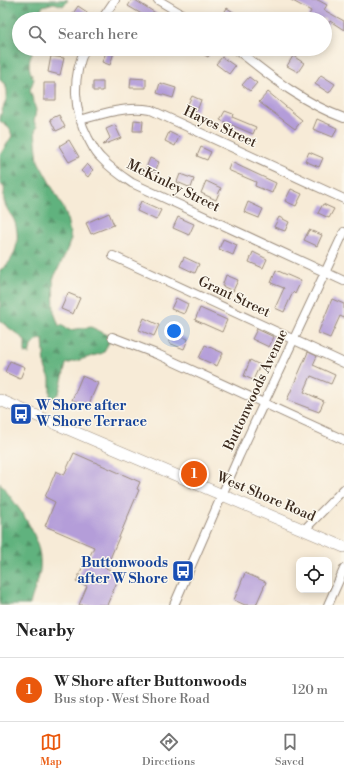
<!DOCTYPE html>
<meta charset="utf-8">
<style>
:root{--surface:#fff;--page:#f6f6f6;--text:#222;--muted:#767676;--line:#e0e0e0;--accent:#ea580c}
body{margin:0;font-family:"Libre Bodoni",serif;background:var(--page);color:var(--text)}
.controls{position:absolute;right:12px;bottom:12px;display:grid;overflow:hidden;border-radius:8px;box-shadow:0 2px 10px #0003}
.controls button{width:36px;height:36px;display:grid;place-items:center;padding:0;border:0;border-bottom:1px solid var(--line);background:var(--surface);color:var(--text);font:20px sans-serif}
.you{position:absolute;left:174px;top:331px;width:14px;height:14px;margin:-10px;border:3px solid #fff;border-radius:50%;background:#1a73e8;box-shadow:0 0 0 6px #1a73e833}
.badge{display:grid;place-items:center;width:26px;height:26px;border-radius:50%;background:var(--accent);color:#fff;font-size:13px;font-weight:700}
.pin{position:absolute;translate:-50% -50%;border:2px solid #fff;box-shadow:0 1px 4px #0006}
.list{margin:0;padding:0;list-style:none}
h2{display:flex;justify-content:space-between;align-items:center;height:52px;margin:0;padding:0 16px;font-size:17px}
h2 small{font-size:13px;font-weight:400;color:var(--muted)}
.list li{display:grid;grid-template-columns:26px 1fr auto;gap:12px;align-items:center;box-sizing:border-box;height:64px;padding:0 16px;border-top:1px solid var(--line)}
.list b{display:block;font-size:15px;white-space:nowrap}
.list p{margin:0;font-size:13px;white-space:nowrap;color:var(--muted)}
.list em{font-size:13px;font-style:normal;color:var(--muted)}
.icon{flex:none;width:22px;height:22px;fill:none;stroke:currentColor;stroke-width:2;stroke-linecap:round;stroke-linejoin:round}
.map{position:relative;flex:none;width:344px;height:605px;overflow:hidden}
.search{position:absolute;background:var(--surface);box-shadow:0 2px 10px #0003;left:12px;right:12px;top:12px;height:44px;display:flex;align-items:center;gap:10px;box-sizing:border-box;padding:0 14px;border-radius:22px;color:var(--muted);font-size:15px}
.sheet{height:116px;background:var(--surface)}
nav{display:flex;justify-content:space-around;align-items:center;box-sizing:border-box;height:56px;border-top:1px solid var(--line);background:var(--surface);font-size:11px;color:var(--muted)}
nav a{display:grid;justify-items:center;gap:2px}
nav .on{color:var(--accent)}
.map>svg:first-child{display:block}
.forest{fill:url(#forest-firs);stroke:#4e6e4e}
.building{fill:#b49dd9}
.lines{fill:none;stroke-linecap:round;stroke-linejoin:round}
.minor-casing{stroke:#998a7a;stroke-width:10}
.major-casing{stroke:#998a7a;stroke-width:12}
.minor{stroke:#fff;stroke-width:8}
.major{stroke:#fff;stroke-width:11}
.labels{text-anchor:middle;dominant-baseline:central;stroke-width:3;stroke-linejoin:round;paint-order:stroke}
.street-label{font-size:14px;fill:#3b2a1e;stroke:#fbf7ec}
.transit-label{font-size:14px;font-weight:bold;fill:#164399;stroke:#fbf7ec;text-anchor:start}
</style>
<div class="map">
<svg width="344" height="605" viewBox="0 0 344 605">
<defs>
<pattern id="forest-firs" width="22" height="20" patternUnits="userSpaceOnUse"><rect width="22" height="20" fill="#61b27e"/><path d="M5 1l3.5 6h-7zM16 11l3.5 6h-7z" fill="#519167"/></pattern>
</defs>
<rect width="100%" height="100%" fill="#fbf7ec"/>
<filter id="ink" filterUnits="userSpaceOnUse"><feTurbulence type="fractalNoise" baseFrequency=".025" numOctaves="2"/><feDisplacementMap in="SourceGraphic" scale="8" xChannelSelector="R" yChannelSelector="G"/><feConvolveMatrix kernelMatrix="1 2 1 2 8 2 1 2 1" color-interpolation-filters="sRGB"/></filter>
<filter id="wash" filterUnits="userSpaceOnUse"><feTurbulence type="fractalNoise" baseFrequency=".012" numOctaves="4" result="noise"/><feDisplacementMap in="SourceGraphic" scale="16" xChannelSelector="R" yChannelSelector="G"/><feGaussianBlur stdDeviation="0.9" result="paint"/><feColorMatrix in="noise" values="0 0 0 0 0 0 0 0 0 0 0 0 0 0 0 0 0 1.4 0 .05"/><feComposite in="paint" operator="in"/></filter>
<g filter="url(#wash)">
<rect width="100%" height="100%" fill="#f7ebd7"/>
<path class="forest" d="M0 0H68L63 6 54 3 43 6 35 19H19V49H34C28 60 27 68 34 79L30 90 36 110 34 122 37 127 35 131 38 161 66 213 71 239 65 255 53 279 54 312 59 326 61 325 69 330 91 327 112 337 103 353 66 364 59 393 52 399 50 397V378L45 367 43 339 37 340 31 346 29 354 25 353V340L0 321V270C17 260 21 237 14 220 11 214 4 206 4 200 3 196 5 192 4 187L0 184V155L12 136 10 129 0 121C0 106 16 93 0 80Z
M0 483C19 509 43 535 40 570 39 581 32 594 30 605H0Z"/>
<g id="blocks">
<path class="building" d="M132 0H135L165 19H150L128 6Z
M291 0H318L327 5 324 10 344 21V30L330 21 325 30V19H312L308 17 311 11Z
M78 6 87 12 83 19H78L72 15Z
M227 8 238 15 235 19H227L222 16Z
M194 49H213L208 57Z
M107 50 114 52 110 65 102 62Z
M51 56 64 58 60 75 48 72Z
M293 56 304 63 298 72 287 66Z
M222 57 235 66 229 74 216 64Z
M321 75 335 84 329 93 315 84Z
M249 77 257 83 250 91 242 85Z
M131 78 146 79V88H130Z
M93 82H103V91H93Z
M44 83H56V100H44Z
M160 83 176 88 173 98 157 93Z
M268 92 302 120 295 129 259 102Z
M192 96 201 100 197 111 187 106Z
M225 111 233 114 232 117 256 127 253 134 220 120Z
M59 115 65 127 56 131 50 119Z
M317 119 337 128 333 137 313 129Z
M134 120 143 121 142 131H133Z
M115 125 121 138 103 145 110 138 106 129Z
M169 132 179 137 175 146 165 141Z
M69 140 79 157 69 162 59 146Z
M201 147 211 152 207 160 197 156Z
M309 152 323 158 319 167 305 161Z
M150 158 159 162 155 172 146 168Z
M231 162 276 183 272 193 255 186 256 182 228 170Z
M87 164 93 170 88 177 81 171Z
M180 174 194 179 191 188 177 182Z
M206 181 221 188 216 200 201 193Z
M291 189 302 194 296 206 285 201Z
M141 201 161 210 156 220 137 211Z
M248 202 263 209 259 218 244 212Z
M323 204 334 209 329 218 318 213Z
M109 213 114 225 91 234 86 223Z
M178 217 194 224 189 235 173 228Z
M279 217 289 222 285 231 274 227Z
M309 230 322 235 317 246 304 240Z
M223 239 237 245 233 255 219 249Z
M253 252 267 259 263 268 249 262Z
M184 257 199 264 195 273 180 266Z
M276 270 301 281 295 294 293 292 284 312 275 308 284 288 271 283Z
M226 275 238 280 233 291 222 286Z
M68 293 80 298 73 314 61 309Z
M176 298 188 304 184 314 171 309Z
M332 299 344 304V318L340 316 330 338 318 333Z
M200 308 227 320 222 332 195 320Z
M144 318 159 325 154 336 139 330Z
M257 329 274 337 269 347 252 339Z
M174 333 188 339 184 349 169 343Z
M205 345 223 353 217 366 199 358Z
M308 352 317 356 313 365 335 375 331 384 311 376 304 392 324 401 319 412 287 400Z
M250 360 260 365 253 380 244 376Z
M10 361 25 367 20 379 5 372Z
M82 376 98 383 88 406 72 400Z
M74 453 140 482 137 489 139 490 106 568 120 575 107 605H79L87 586 76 582 85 561 87 562 94 547 45 526 55 502 45 497 56 471 64 475Z
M245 573 266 582 256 605H245L234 600Z"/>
</g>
</g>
<g filter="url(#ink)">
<use href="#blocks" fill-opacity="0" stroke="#998a7a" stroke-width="1"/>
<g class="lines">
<g class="minor-casing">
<path id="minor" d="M158 0 190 19
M102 19 115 0
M85 49C72 77 73 110 88 138 92 145 95 153 101 158 110 168 120 175 132 183L344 281
M236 49C270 76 303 103 344 118
M80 120C104 113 127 106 151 110L344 199
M113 256 344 363
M112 337 159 355 344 440
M304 530 344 489
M174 605 239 456 344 232
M328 605 344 569"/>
</g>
<g class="major-casing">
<path id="major" d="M0 400 344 547"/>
</g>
<use href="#minor" class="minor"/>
<use href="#major" class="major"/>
</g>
</g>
<defs>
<g id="bus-square" transform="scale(1.15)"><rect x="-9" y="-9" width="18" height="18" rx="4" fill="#1a4fb4" stroke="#fbf7ec"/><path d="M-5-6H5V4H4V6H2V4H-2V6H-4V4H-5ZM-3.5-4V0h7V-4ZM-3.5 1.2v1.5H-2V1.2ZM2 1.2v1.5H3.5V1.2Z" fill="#fff"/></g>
</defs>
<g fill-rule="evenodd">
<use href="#bus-square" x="21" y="414"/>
<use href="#bus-square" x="183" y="571"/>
</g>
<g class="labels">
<g class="street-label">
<text transform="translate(220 127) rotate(25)">Hayes Street</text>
<text transform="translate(173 186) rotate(26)">McKinley Street</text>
<text transform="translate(234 297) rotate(25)">Grant Street</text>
<text transform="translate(256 390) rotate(-65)">Buttonwoods Avenue</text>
<text transform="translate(266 497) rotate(23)">West Shore Road</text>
</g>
<g class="transit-label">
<text x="36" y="406">W Shore after<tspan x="36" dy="16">W Shore Terrace</tspan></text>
<text x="168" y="563" text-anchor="end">Buttonwoods<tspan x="168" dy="16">after W Shore</tspan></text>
</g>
</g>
</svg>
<div class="controls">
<button><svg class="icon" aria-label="locate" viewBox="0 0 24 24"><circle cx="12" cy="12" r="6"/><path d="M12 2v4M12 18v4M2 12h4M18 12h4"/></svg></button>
</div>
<div class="you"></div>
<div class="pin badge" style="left:194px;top:474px">1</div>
<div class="search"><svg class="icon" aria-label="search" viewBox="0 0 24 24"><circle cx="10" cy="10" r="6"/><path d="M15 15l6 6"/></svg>Search here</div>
</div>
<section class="sheet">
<h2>Nearby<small></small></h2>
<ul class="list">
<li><span class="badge">1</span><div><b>W Shore after Buttonwoods</b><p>Bus stop · West Shore Road</p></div><em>120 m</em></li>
</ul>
</section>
<nav>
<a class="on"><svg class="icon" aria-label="map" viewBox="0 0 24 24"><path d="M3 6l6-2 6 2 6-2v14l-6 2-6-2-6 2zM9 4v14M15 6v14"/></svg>Map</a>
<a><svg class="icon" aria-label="directions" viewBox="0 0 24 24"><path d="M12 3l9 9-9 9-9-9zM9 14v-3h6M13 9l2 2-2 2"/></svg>Directions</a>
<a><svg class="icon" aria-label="saved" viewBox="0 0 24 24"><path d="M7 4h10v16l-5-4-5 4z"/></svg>Saved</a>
</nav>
